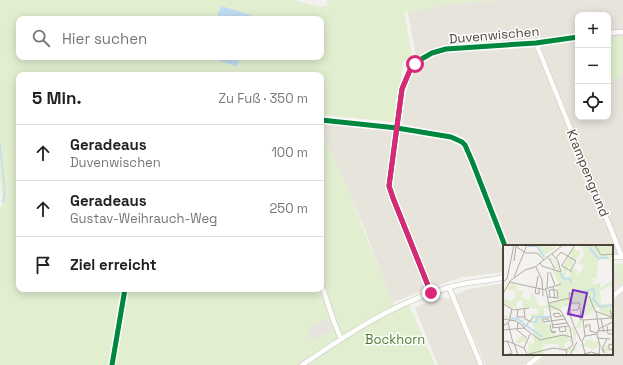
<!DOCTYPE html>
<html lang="de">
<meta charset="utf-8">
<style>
:root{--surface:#fff;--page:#f2f2f2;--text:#222;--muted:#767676;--line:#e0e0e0}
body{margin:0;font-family:"Space Grotesk",sans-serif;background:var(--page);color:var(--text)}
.controls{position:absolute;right:12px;top:12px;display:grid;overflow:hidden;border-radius:8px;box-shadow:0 2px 10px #0003}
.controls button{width:36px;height:36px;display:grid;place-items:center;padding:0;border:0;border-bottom:1px solid var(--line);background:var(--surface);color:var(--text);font:20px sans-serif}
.stop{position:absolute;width:12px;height:12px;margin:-9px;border:3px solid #db2777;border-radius:50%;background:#fff}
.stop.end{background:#db2777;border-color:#fff;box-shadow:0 1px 4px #0008}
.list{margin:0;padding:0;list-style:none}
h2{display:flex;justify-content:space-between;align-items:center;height:52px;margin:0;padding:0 16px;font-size:17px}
h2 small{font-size:13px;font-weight:400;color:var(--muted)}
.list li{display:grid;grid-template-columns:26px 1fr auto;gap:12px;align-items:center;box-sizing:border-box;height:56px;padding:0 16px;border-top:1px solid var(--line)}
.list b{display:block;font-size:15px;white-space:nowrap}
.list p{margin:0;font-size:13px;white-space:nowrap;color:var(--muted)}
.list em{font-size:13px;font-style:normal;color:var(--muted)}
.icon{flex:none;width:22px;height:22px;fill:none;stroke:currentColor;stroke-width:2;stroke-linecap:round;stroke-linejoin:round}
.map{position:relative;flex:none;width:623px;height:365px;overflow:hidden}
.search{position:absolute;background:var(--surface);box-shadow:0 2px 10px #0003;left:16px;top:16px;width:308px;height:44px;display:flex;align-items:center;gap:10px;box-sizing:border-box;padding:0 14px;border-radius:8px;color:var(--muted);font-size:15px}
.panel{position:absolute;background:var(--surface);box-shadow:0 2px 10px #0003;left:16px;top:72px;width:308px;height:220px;border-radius:8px}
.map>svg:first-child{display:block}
.residential{fill:#e7e4dc}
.green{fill:#e1eecf;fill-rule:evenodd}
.parking{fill:#e6e3df}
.water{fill:#c0ddf1}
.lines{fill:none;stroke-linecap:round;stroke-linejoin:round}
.stream{stroke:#c0ddf1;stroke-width:1.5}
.minor-casing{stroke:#d2d0cb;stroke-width:6}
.minor{stroke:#fdfdfc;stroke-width:4.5}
.cycleway-casing{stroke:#fff;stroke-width:8}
.cycleway{stroke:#00873e;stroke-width:5}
.route{stroke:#db2777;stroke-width:5}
.labels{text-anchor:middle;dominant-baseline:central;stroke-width:3;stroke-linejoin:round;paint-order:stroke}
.street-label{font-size:13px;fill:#4b4439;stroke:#fff}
.park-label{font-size:13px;fill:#4a7f2a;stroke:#fff}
.inset-river{fill:none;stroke:#c0ddf1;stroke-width:2}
.inset-road{fill:none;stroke:#b0aca6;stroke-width:1}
.view{fill:#7b2cbf;fill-opacity:0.15;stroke:#7b2cbf;stroke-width:2}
.inset-edge{fill:none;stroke:#4b4439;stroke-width:2}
</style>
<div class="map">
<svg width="623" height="365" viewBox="0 0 623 365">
<rect width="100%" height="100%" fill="#f4f2ee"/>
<path class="residential" d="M500 0H623V36L608 38V15H578V117H608V76L612 82 623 72V254L612 255V246H504V272L462 277 426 289 392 303 367 235 345 182 321 131V121L399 130 409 80 418 67 408 12 453 4Z
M612 263 622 284 612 293Z
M504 283V354H537L523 365H486L455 295 465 290Z
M623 292V365H534L548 354H612V302Z
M439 297 450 299 479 365H438L415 308Z"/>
<path class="green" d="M0 0H292L321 7 328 5 326 0H500L453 4 404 13 405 16 412 56 410 59 403 62 396 122 321 115V75H19V289H321V131L345 182 395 310 409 304 435 365H0V208L3 205 2 199 0 172ZM220 7 252 17 251 19H321V57H240L238 65 206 57H19V19H216Z
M623 36V72L612 83 608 76V38Z
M613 263 623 264V284H622Z"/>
<path class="parking" d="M327 319 333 330 313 340 307 330Z"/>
<path class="water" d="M221 6 251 15V19H216Z
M206 57H240L238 65 236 66Z"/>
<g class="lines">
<path class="stream" d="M0 144 5 194 3 202"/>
<g class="minor-casing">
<path id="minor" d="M608 33 623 32
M536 43 622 257
M321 120 397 128 451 137 462 142 465 145 472 161 505 246
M612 257H623
M321 283 334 322 341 339
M449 287 481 365
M431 293 393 198 389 186 402 89 410 70 418 61 432 53 446 49 536 43 578 37
M612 297 623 288
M302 365C350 333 393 303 450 287 468 281 486 282 504 277
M528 365 542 354"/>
</g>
<use href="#minor" class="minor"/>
<g class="cycleway-casing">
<path id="cycleway" d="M321 120 397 128 451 137 462 142 465 145 472 161 505 246
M431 293 393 198 389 186 402 89 410 70 418 61 432 53 446 49 536 43 578 37
M112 365 125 289"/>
</g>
<use href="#cycleway" class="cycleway"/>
</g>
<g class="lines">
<path class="route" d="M415 64 410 70 402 89 389 186 393 198 431 293"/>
</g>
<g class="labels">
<g class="street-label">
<text transform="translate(494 35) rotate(-5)">Duvenwischen</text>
<text transform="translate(588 173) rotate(68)">Krampengrund</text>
</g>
<g class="park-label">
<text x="395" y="339">Bockhorn</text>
</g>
</g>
<g transform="translate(503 245)">
<rect width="110" height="110" fill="#f4f2ee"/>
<path d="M22 0H45L50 3 52 0 53 2 41 10 54 17 59 33 58 29 61 27 59 23 66 12H69L66 9 70 3 78 8 65 24 62 32 65 34 69 22 75 26 73 30 75 31 81 22 76 18 81 10 79 0H110V10L107 15 110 16V31L108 17 104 14 99 16 102 14 100 13 97 14 98 16 95 15 94 33 87 34 92 36 87 39 97 38V43L110 35V40L97 45 98 59H110V73L97 67V62L93 63 88 69 82 70 78 82 71 84 73 89V96L68 83 73 82 75 76 80 74V64L76 62 77 59 61 62 58 53 60 62 56 65 48 66 47 63H41V72H49L47 74 38 73 39 79 45 78 48 90 63 89 66 84 65 93H68L69 97 65 96 61 100 64 104 72 101 73 105 67 108 60 103 56 105V99H45L40 100V110H23L26 108 25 99 19 96 17 99 11 97 20 90 26 99 31 98V88L28 86 25 82 18 77 15 74 7 75V73H3L0 70 17 74 18 76V75L22 74 20 77 31 88 30 78 28 76 33 75 28 72V69H35V64L20 62 19 55 13 57 14 64 4 60V56L2 60 0 59V51L3 55 9 56 12 53 13 46 4 45 6 38 13 40 15 46H21L18 52 22 54 28 55V49L32 50 35 61H42L56 53 54 40 42 46 56 39 49 24 54 25 52 17 35 9 37 6 34 2ZM82 94 85 96 89 94 90 97 95 96 101 102 109 99 105 102 109 105 102 110 103 104 97 101 89 105 84 101 73 102 83 98Z" fill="#e1eecf"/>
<path class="inset-river" d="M25 1H34L41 12M86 2 95 13H105M57 28 60 33 66 34 69 38M82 47 90 44 92 50 90 54 97 62 110 60M8 73 15 74 22 80M30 77H33L34 72H47M24 81 39 92"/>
<path class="inset-road" d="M11 0 23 8H34L41 15M92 0 98 10 110 9M49 9 55 16 58 27M46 13 52 24M53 13 58 7 73 16 67 26M11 16 13 2M37 18 39 21 58 27M58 20 69 27M59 20 72 0M33 22 39 35 40 51M47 27 52 40M35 31 32 48 36 49V43M11 32 24 0M0 37 4 34 11 0M6 37 43 45 46 60 58 66 67 83 70 100 63 105 64 110M50 41 52 53M44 43 45 27M42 44 58 39M0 49 7 36 22 25 32 22 60 0M86 51 92 66M45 52 55 53 54 45H51M47 52 46 45H51M46 58 67 53M68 58H77L75 65H69M0 59 11 65 26 63M46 61 50 83M76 62 78 64 77 74M21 63 22 74 29 77M15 64 14 72H22M65 64 71 81M107 65 110 77M92 66 108 72M93 66 96 84M58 71 56 68 50 69 52 72 60 71H61M68 71 66 48 69 49M0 74 13 76 21 82M77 74 80 75 82 91 79 96M98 74 101 87M80 75 109 73M45 76V74H39L40 77 62 74M15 77 14 85 24 93M5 78 10 98M47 79 48 86 49 88 53 87 48 86M49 80 64 78M0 81 6 77 9 64M71 81 78 96M104 81 105 89H110M56 82 57 87 63 86 62 82M21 83 31 71M49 83 66 81M83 83V80H87V86L94 88M0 85 21 83 37 95 60 90 68 92M94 86 110 85M94 89 97 83 110 77M94 89 97 101 96 109M82 91 94 89M94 93 107 94M79 96 82 109M0 97 4 96 21 103 24 109M11 98 15 110M110 100 106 99V104L110 105M21 103 27 89M101 104V108L99 104 104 94M3 110 9 108 4 96M22 110 50 103 63 105M67 110 74 97M78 110 88 107 98 110"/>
<path class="view" d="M70 45 84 48 79 72 65 69Z"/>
<rect width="110" height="110" class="inset-edge"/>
</g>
</svg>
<div class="controls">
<button>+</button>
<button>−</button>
<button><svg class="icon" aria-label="locate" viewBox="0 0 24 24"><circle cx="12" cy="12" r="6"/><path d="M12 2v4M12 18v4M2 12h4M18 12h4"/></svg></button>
</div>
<div class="stop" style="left:415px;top:64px"></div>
<div class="stop end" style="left:431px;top:293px"></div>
<div class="search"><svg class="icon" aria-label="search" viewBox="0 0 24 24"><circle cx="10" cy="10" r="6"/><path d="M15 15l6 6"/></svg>Hier suchen</div>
<section class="panel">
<h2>5 Min.<small>Zu Fuß · 350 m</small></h2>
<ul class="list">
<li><svg class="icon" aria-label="ahead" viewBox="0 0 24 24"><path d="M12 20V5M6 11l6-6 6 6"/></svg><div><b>Geradeaus</b><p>Duvenwischen</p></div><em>100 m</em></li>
<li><svg class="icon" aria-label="ahead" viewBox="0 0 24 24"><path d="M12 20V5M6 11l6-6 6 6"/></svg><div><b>Geradeaus</b><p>Gustav-Weihrauch-Weg</p></div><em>250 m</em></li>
<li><svg class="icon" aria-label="arrive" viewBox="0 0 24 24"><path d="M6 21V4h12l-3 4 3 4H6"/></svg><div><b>Ziel erreicht</b></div></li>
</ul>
</section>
</div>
